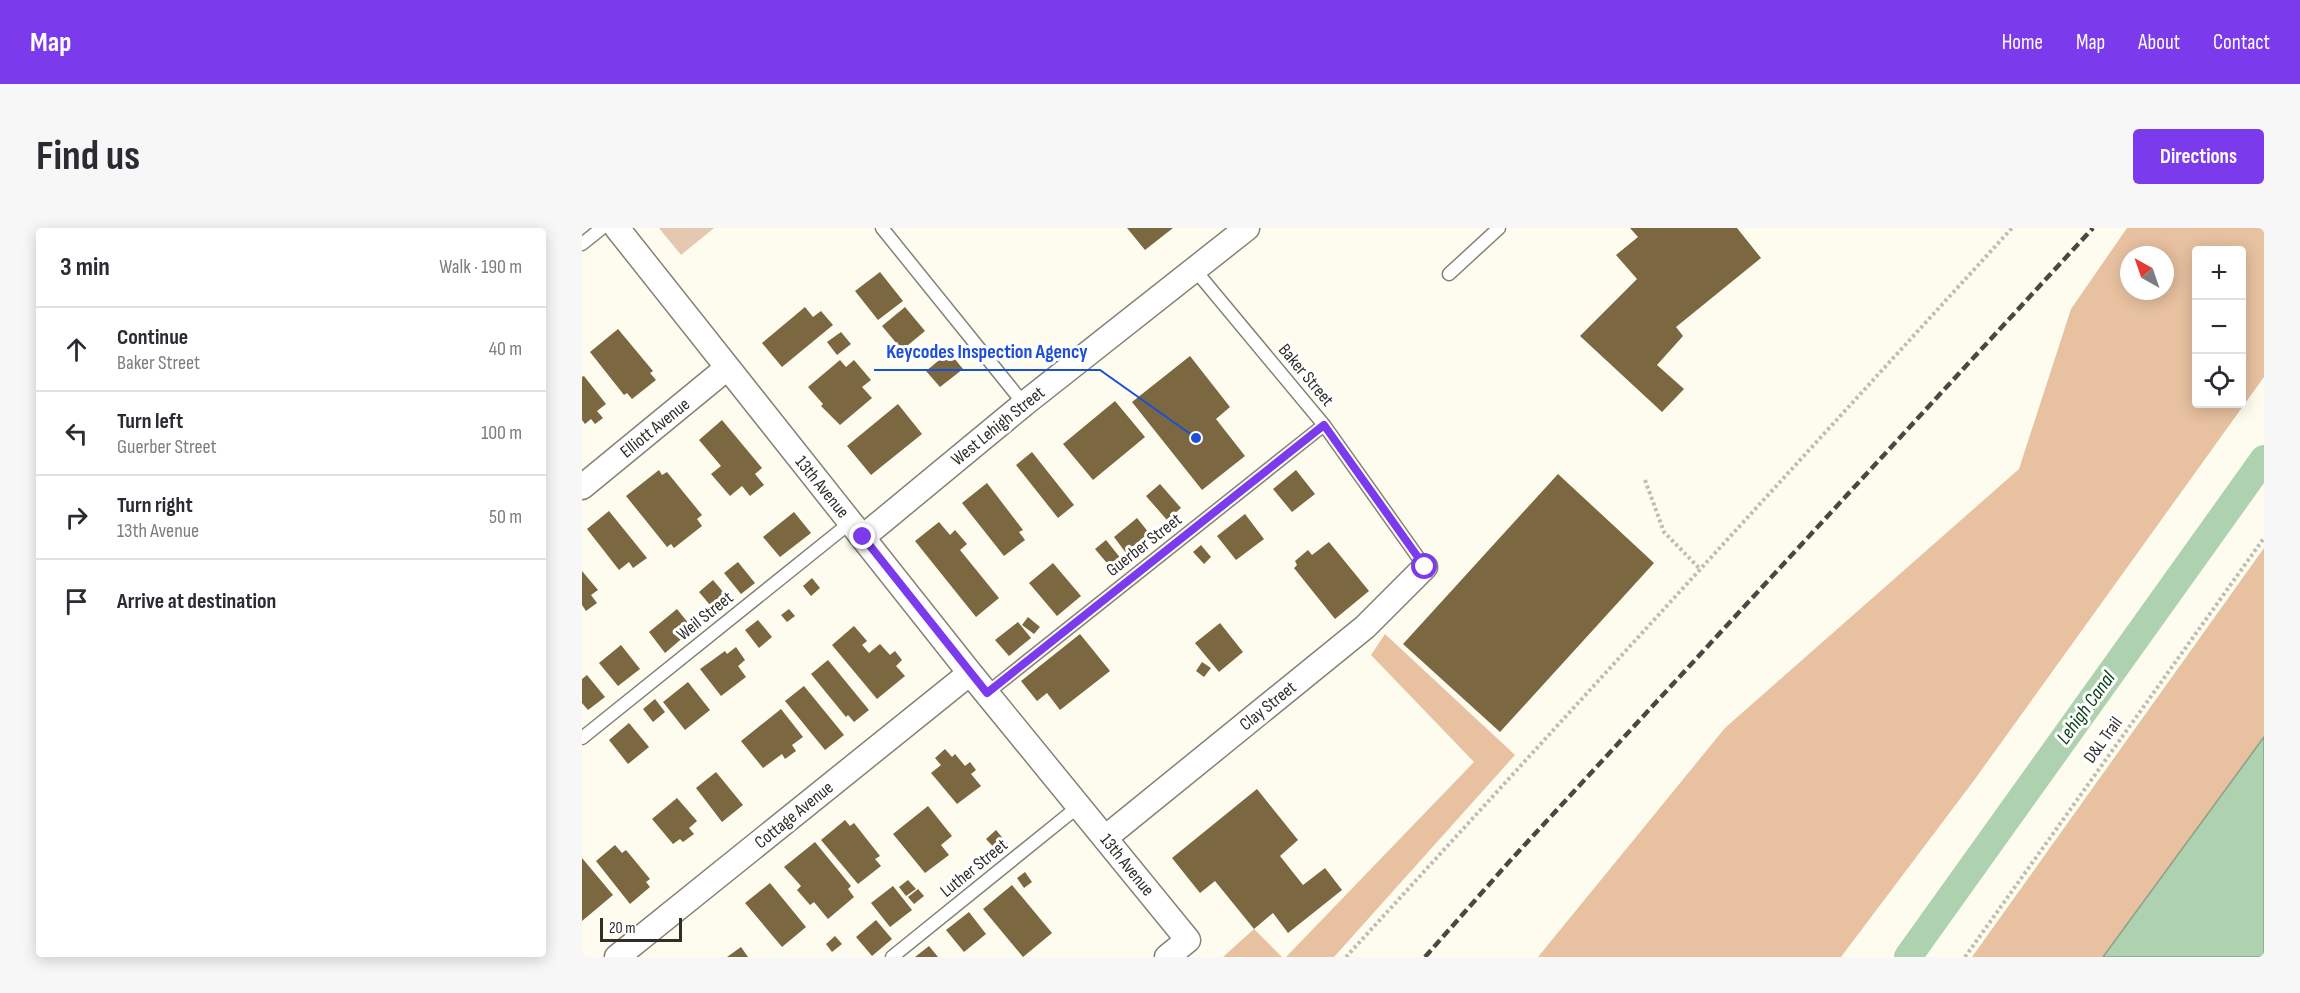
<!DOCTYPE html>
<meta charset="utf-8">
<style>
:root{--surface:#fff;--page:#f7f7f7;--text:#2b2b33;--muted:#7c7c81;--line:#e1e1e2;--accent:#7c3aed}
body{margin:0;font-family:"Sofia Sans Condensed",sans-serif;background:var(--page);color:var(--text)}
.controls{position:absolute;right:18px;top:18px;display:grid;overflow:hidden;border-radius:6px;box-shadow:0 3px 15px #0003}
.controls button{width:54px;height:54px;display:grid;place-items:center;padding:0;border:0;border-bottom:2px solid var(--line);background:var(--surface);color:var(--text);font:30px sans-serif}
.compass{position:absolute;left:1538px;top:18px;width:54px;height:54px;border-radius:50%;background:var(--surface);box-shadow:0 3px 15px #0003;rotate:320deg}
.scale{position:absolute;left:18px;bottom:15px;width:82px;box-sizing:border-box;padding-left:6px;border:3px solid #2f2e29;border-top:0;font-size:16px;line-height:21px;white-space:nowrap;color:#2f2e29;-webkit-text-stroke:4px #fff;paint-order:stroke}
.stop{position:absolute;width:18px;height:18px;margin:-14px;border:4px solid #7c3aed;border-radius:50%;background:#fff}
.stop.end{background:#7c3aed;border-color:#fff;box-shadow:0 2px 6px #0008}
.list{margin:0;padding:0;list-style:none}
h2{display:flex;justify-content:space-between;align-items:center;height:78px;margin:0;padding:0 24px;font-size:26px}
h2 small{font-size:20px;font-weight:400;color:var(--muted)}
.list li{display:grid;grid-template-columns:39px 1fr auto;gap:18px;align-items:center;box-sizing:border-box;height:84px;padding:0 24px;border-top:2px solid var(--line)}
.list b{display:block;font-size:22px;white-space:nowrap}
.list p{margin:0;font-size:20px;white-space:nowrap;color:var(--muted)}
.list em{font-size:20px;font-style:normal;color:var(--muted)}
.icon{flex:none;width:33px;height:33px;fill:none;stroke:currentColor;stroke-width:2;stroke-linecap:round;stroke-linejoin:round}
.map{position:relative;flex:none;width:1682px;height:729px;overflow:hidden;border-radius:6px}
header{display:flex;align-items:center;gap:36px;box-sizing:border-box;height:84px;padding:0 30px;background:var(--accent);color:#fff}
header strong{font-size:28px}
nav{display:flex;gap:33px;margin-inline-start:auto;font-size:21px}
.intro{display:flex;align-items:center;justify-content:space-between;box-sizing:border-box;height:144px;padding:0 36px}
h1{margin:0;font-size:42px}
.button{padding:15px 27px;border-radius:6px;background:var(--accent);color:#fff;font-size:21px;font-weight:700}
main{display:flex;gap:36px;padding:0 36px}
aside{flex:1;background:var(--surface);border-radius:6px;box-shadow:0 3px 15px #0003}
.map>svg:first-child{display:block}
.green{fill:#e4c8af}
.forest{fill:#e7c1a0;fill-rule:evenodd}
.water{fill:#aed2af;stroke:#88a187;stroke-width:1.5}
.lines{fill:none;stroke-linecap:round;stroke-linejoin:round}
.canal{stroke:#aed2af;stroke-width:28}
.building{fill:#7b6740}
.service-casing{stroke:#838276;stroke-width:15}
.minor-casing{stroke:#838276;stroke-width:27}
.path{stroke:#bebdb2;stroke-width:4;stroke-dasharray:3 3;stroke-linecap:butt}
.service{stroke:#fff;stroke-width:12}
.minor{stroke:#fff;stroke-width:24}
.rail{stroke:#494842;stroke-width:4.5;stroke-dasharray:9 4.5;stroke-linecap:butt}
.route{stroke:#7c3aed;stroke-width:8}
.labels{text-anchor:middle;dominant-baseline:central;stroke-width:6;stroke-linejoin:round;paint-order:stroke}
.street-label{font-size:18px;fill:#2f2e29;stroke:#fff}
.water-label{font-size:20px;font-style:italic;fill:#093f12;stroke:#fff}
.leader{fill:none;stroke:#1d4ed8;stroke-width:2}
.callout-dot{fill:#1d4ed8;stroke:#fff;stroke-width:2}
.callout-label{font-size:20px;text-anchor:middle;font-weight:bold;fill:#1d4ed8;stroke:#fff;stroke-width:6;stroke-linejoin:round;paint-order:stroke}
</style>
<header>
<strong>Map</strong>
<nav><a>Home</a><a>Map</a><a>About</a><a>Contact</a></nav>
</header>
<div class="intro"><h1>Find us</h1><a class="button">Directions</a></div>
<main>
<aside>
<h2>3 min<small>Walk · 190 m</small></h2>
<ul class="list">
<li><svg class="icon" aria-label="ahead" viewBox="0 0 24 24"><path d="M12 20V5M6 11l6-6 6 6"/></svg><div><b>Continue</b><p>Baker Street</p></div><em>40 m</em></li>
<li><svg class="icon" aria-label="left" viewBox="0 0 24 24"><path d="M17 20v-9H6M10 6l-5 5 5 5"/></svg><div><b>Turn left</b><p>Guerber Street</p></div><em>100 m</em></li>
<li><svg class="icon" aria-label="right" viewBox="0 0 24 24"><path d="M7 20v-9h11M14 6l5 5-5 5"/></svg><div><b>Turn right</b><p>13th Avenue</p></div><em>50 m</em></li>
<li><svg class="icon" aria-label="arrive" viewBox="0 0 24 24"><path d="M6 21V4h12l-3 4 3 4H6"/></svg><div><b>Arrive at destination</b></div></li>
</ul>
</aside>
<div class="map">
<svg width="1682" height="729" viewBox="0 0 1682 729">
<rect width="100%" height="100%" fill="#fdfcef"/>
<path class="green" d="M77 0H132L99 27Z"/>
<path class="forest" d="M1545 0H1682V149L1393 551 1259 729H956L1143 500 1437 241 1489 81ZM1660 22V176H1614V22ZM1547 27H1583V63H1547Z
M1682 320V509L1521 729H1390Z
M803 406 933 527 752 729H704L892 534 789 427Z
M672 701 700 729H641Z"/>
<path class="water" d="M1682 509V729H1521Z"/>
<g class="lines">
<path class="canal" d="M1326 729 1682 231"/>
</g>
<path class="building" d="M545 0H591L563 22Z
M1048 0H1155L1179 30 1094 99 1101 108 1075 137 1102 161 1080 184 998 108 1055 51 1034 27 1056 9Z
M298 44 321 73 296 92 273 63Z
M223 79 231 89 239 83 251 97 200 139 180 115Z
M323 79 343 103 320 122 300 98Z
M36 101 71 143 68 145 74 152 50 171 45 165 42 167 8 124Z
M259 104 269 116 255 127 245 114Z
M367 124 381 141 358 159 344 143Z
M608 128 648 179 634 191 663 228 620 262 550 174Z
M258 132 264 139 272 132 289 152 280 159 290 170 258 197 239 178 241 176 226 159Z
M2 148 24 176 15 183 21 190 13 196 9 191 3 196 0 192V149Z
M533 173 563 209 511 252 481 216Z
M316 176 340 206 289 247 265 218Z
M140 192 180 240 173 246 182 257 168 268 160 258 148 268 129 246 139 238 117 212Z
M450 224 492 277 476 290 434 237Z
M77 242 80 247 85 244 120 287 115 291 120 298 92 320 89 316 85 319 44 268Z
M714 242 733 266 710 284 691 261Z
M976 246 1072 335 918 504 821 416Z
M405 255 441 302 437 304 443 312 422 328 380 275Z
M578 256 599 280 585 292 564 268Z
M27 283 65 330 51 340 47 334 37 342 5 301Z
M212 284 229 305 198 329 181 309Z
M663 286 682 311 654 332 635 308Z
M555 290 571 310 547 329 532 309Z
M357 294 368 307 373 302 385 316 378 322 417 370 394 389 333 313Z
M524 312 540 332 530 341 513 321Z
M747 314 787 363 753 391 712 340 715 337 713 333 726 322 730 327Z
M619 317 629 329 622 336 611 324Z
M156 334 173 355 159 366 142 345Z
M471 335 499 368 475 388 447 355Z
M0 343 16 362 9 367 15 375 4 383 0 377Z
M230 350 238 360 229 368 221 358Z
M131 352 148 372 134 384 117 364Z
M95 381 111 401 83 425 67 404Z
M207 381 213 388 205 394 199 387Z
M446 389 458 399 452 406 440 397Z
M176 392 190 409 177 420 163 402Z
M436 394 449 410 427 428 413 412Z
M638 395 661 424 637 444 613 415Z
M272 398 285 413 280 417 287 425 298 416 308 427 313 423 320 432 314 438 323 448 295 471 250 417Z
M498 406 528 443 478 482 465 465 455 473 439 453Z
M39 417 58 441 36 458 17 435Z
M154 419 163 432 156 438 164 449 139 468 118 441 143 423 145 426Z
M246 432 287 482 272 494 266 487 264 489 229 446Z
M620 434 629 440 622 449 614 443Z
M5 447 23 469 6 482 0 475V451Z
M106 454 128 482 103 502 81 474Z
M222 458 262 507 243 522 203 473Z
M73 471 83 484 71 494 61 481Z
M199 481 221 509 210 517 214 523 203 531 200 526 181 540 159 513Z
M47 495 67 519 46 536 27 512Z
M363 521 370 529 373 526 383 538 388 534 394 542 389 546 399 558 375 576 349 545 359 537 353 530Z
M134 544 161 577 140 594 114 560Z
M675 561 716 612 698 628 721 657 743 640 760 662 706 705 691 685 672 701 633 653 618 665 590 630Z
M95 570 115 593 107 600 112 606 101 614 98 611 91 616 70 591Z
M346 578 370 608 359 617 367 627 343 645 311 606Z
M263 592 268 598 272 595 298 628 293 631 299 638 276 656 239 612Z
M414 602 428 619 419 627 404 611Z
M233 614 269 658 266 661 272 669 246 691 232 674 228 677 215 662 219 658 202 639Z
M33 617 40 625 44 622 68 651 64 654 68 659 48 676 14 633Z
M0 630 31 667 0 693Z
M443 644 450 654 442 660 435 650Z
M326 652 334 661 324 668 317 659Z
M188 655 224 699 200 719 163 675Z
M430 657 470 705 441 729 401 681Z
M311 658 330 682 308 699 289 675Z
M336 661 342 668 332 676 326 669Z
M387 684 404 706 382 724 364 702Z
M294 692 310 711 290 728 274 709Z
M253 708 260 716 250 724 244 716Z
M347 718 356 729H333Z
M159 719 166 729H145Z"/>
<g class="lines">
<g class="service-casing">
<path id="service" d="M300 0 442 176
M0 16 20 0
M613 42 742 197 843 339
M867 46 917 0
M405 465 742 197
M0 510 269 294
M310 729 497 578"/>
</g>
<g class="minor-casing">
<path id="minor" d="M35 0 388 445 606 712 585 729
M0 259 145 140
M281 309 442 176 665 0
M523 610 783 399 843 339
M35 729 388 445"/>
</g>
<path class="path" d="M1063 252 1082 304 1118 341
M764 729 1430 0
M1383 729 1682 310"/>
<use href="#service" class="service"/>
<use href="#minor" class="minor"/>
<path class="rail" d="M843 729 926 635 1511 0"/>
</g>
<g class="lines">
<path class="route" d="M281 309 405 465 742 197 843 339"/>
</g>
<g class="labels">
<g class="street-label">
<text transform="translate(724 147) rotate(50)">Baker Street</text>
<text transform="translate(416 198) rotate(-39)">West Lehigh Street</text>
<text transform="translate(73 200) rotate(-39)">Elliott Avenue</text>
<text transform="translate(240 259) rotate(51)">13th Avenue</text>
<text transform="translate(562 317) rotate(-38)">Guerber Street</text>
<text transform="translate(123 388) rotate(-39)">Weil Street</text>
<text transform="translate(686 478) rotate(-39)">Clay Street</text>
<text transform="translate(1521 512) rotate(-54)">D&amp;L Trail</text>
<text transform="translate(212 587) rotate(-39)">Cottage Avenue</text>
<text transform="translate(545 637) rotate(51)">13th Avenue</text>
<text transform="translate(392 640) rotate(-39)">Luther Street</text>
</g>
<g class="water-label">
<text transform="translate(1504 480) rotate(-54)">Lehigh Canal</text>
</g>
</g>
<path class="leader" d="M614 210L518 142H292"/>
<circle class="callout-dot" cx="614" cy="210" r="6"/>
<g class="callout-label">
<text x="405" y="130">Keycodes Inspection Agency</text>
</g>
</svg>
<div class="controls">
<button>+</button>
<button>−</button>
<button><svg class="icon" aria-label="locate" viewBox="0 0 24 24"><circle cx="12" cy="12" r="6"/><path d="M12 2v4M12 18v4M2 12h4M18 12h4"/></svg></button>
</div>
<svg class="compass" viewBox="-18 -18 36 36"><path d="M0-13l5 13h-10z" fill="#e53935"/><path d="M0 13l5-13h-10z" fill="#7c7c81"/></svg>
<div class="scale">20 m</div>
<div class="stop" style="left:843px;top:339px"></div>
<div class="stop end" style="left:281px;top:309px"></div>
</div>
</main>
